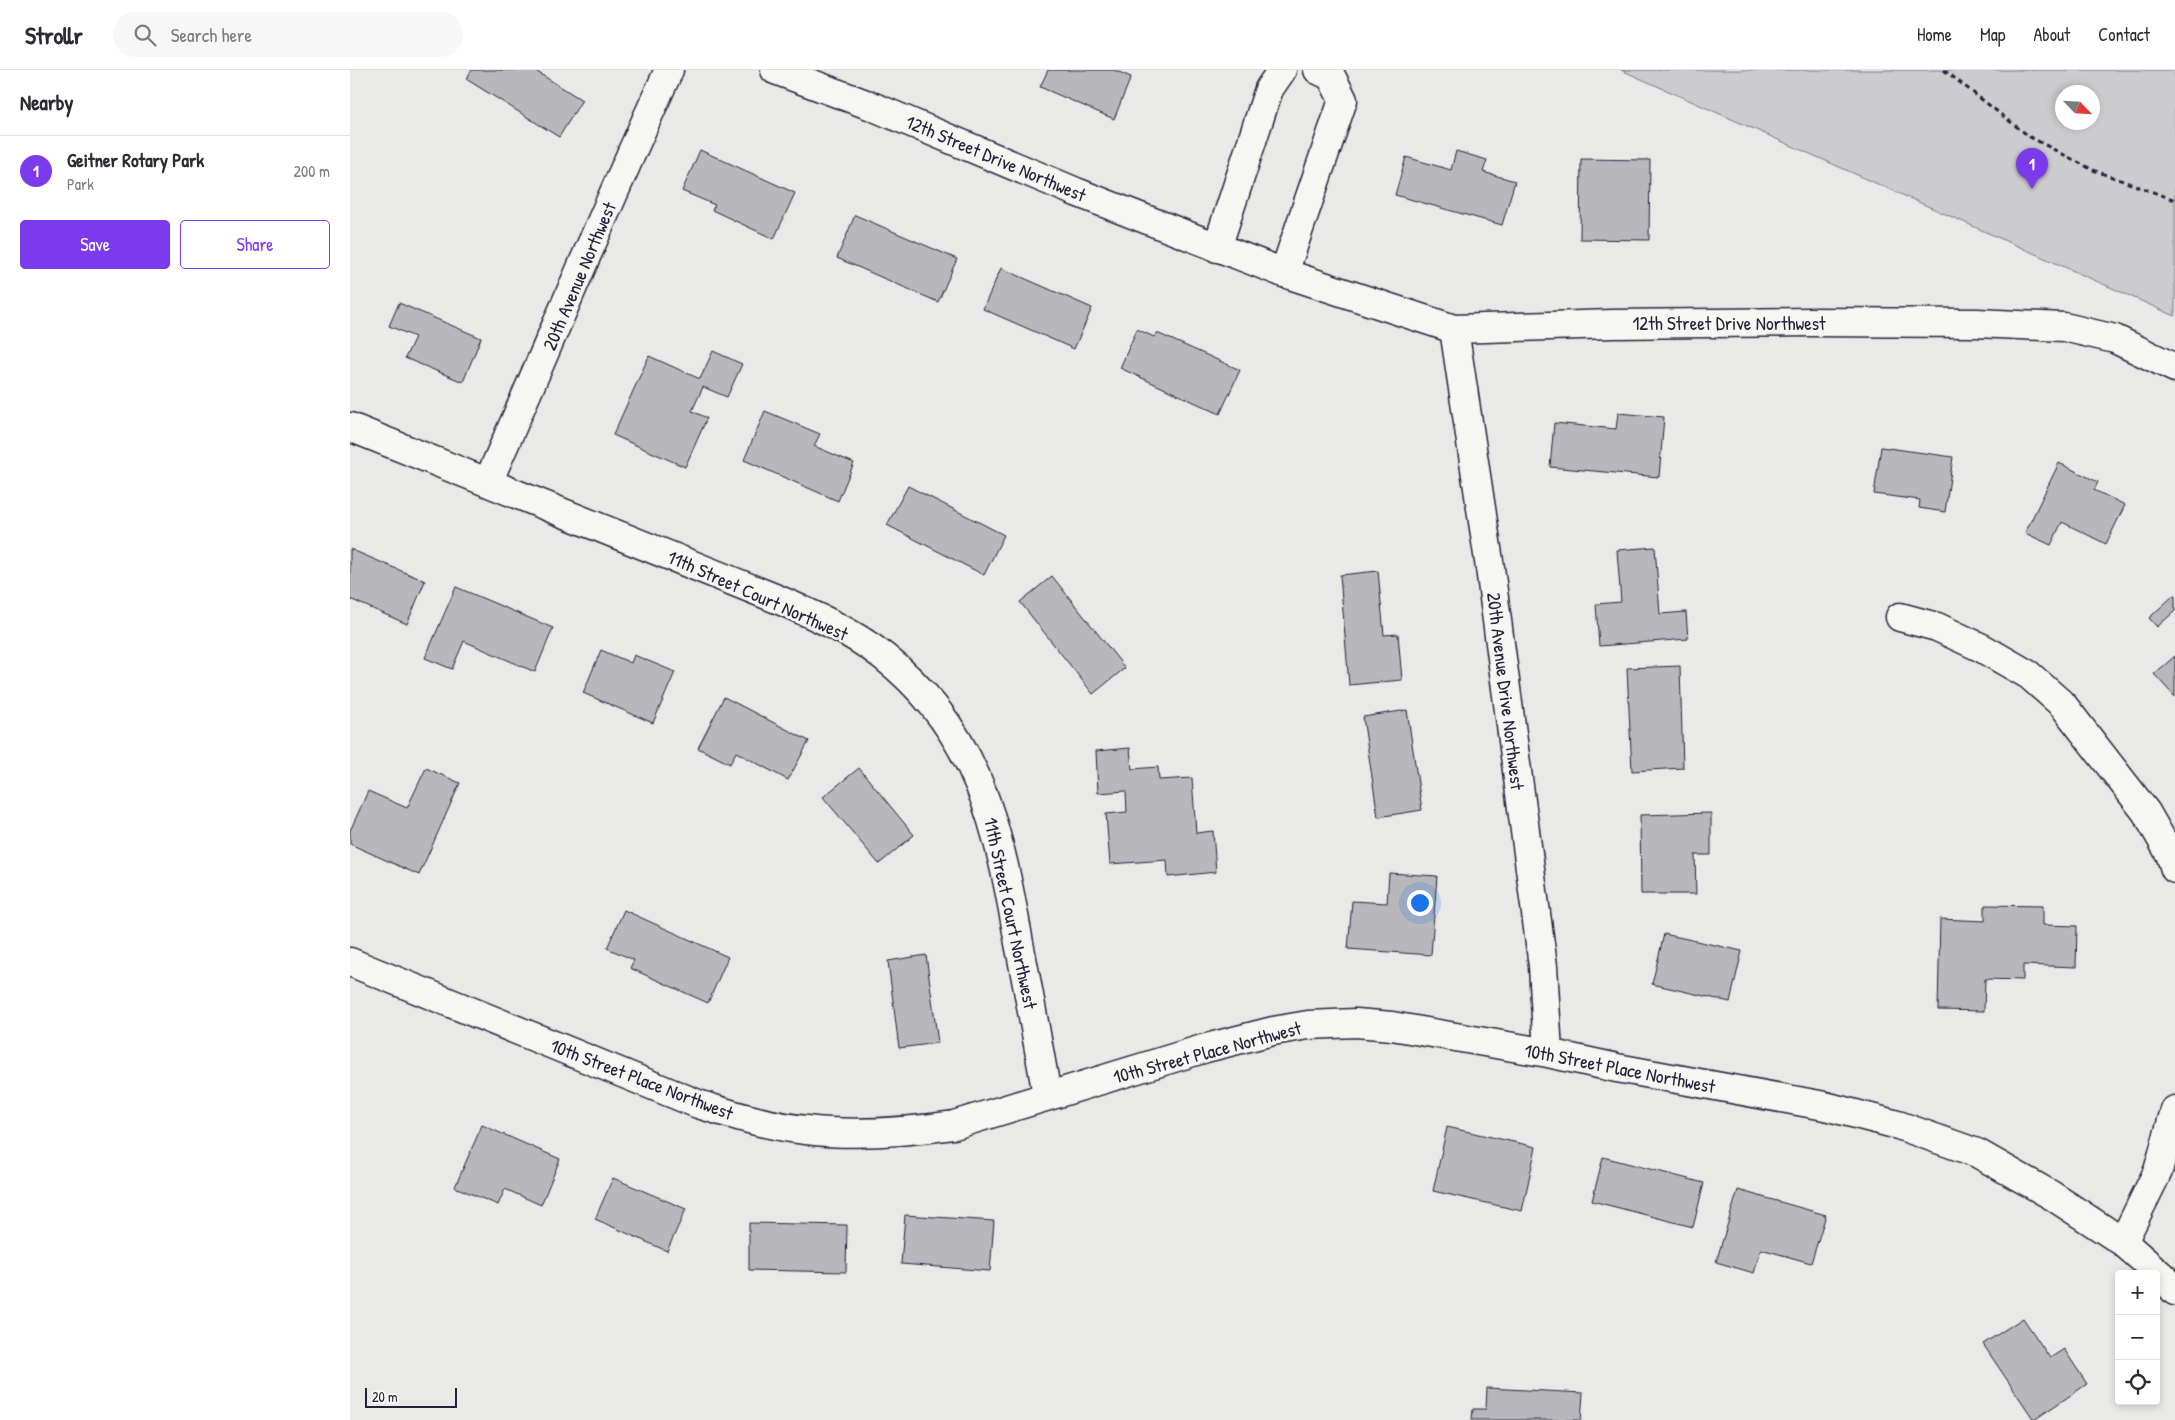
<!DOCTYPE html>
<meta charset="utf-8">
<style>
:root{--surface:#fff;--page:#f7f7f7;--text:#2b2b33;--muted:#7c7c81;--line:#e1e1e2;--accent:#7c3aed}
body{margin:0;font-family:"Patrick Hand",sans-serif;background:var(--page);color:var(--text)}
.controls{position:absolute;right:15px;bottom:15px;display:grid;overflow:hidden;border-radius:5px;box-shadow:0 2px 8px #0003}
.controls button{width:45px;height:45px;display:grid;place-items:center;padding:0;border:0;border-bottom:1px solid var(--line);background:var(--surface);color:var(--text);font:25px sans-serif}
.compass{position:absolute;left:1705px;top:15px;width:45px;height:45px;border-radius:50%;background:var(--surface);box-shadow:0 2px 8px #0003;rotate:115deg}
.scale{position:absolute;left:15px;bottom:12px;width:92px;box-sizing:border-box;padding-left:5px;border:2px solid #22223b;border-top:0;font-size:14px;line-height:18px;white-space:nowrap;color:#22223b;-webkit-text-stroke:4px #f6f6f2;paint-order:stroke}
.you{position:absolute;left:1069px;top:832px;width:18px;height:18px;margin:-12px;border:4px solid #fff;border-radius:50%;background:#1a73e8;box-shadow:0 0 0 8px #1a73e833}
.badge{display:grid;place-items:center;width:32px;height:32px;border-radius:50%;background:var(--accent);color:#fff;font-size:16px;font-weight:700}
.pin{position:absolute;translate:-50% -41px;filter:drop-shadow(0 1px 2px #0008)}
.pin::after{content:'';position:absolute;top:26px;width:18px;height:15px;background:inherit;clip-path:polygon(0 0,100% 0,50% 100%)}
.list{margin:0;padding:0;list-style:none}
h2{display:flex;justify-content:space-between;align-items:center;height:65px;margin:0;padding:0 20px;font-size:21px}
h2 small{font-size:16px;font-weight:400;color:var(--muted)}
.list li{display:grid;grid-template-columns:32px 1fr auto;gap:15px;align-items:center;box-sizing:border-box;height:70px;padding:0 20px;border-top:1px solid var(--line)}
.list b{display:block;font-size:19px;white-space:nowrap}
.list p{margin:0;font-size:16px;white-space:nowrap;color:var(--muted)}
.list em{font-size:16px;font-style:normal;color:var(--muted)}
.actions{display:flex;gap:10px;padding:15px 20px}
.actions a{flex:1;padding:11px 0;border:1px solid var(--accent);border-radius:5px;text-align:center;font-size:18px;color:var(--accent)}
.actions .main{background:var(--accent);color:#fff}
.icon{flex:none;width:28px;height:28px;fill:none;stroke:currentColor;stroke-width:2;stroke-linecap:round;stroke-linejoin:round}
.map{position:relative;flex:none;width:1825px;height:1350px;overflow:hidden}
header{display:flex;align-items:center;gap:30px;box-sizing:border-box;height:70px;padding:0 25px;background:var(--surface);border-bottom:1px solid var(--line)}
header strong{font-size:24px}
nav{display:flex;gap:28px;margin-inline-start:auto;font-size:18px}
.search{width:350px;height:45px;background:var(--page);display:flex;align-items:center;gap:12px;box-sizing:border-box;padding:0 18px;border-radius:28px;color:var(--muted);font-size:19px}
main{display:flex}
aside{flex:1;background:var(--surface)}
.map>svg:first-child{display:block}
.green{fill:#ccccce;stroke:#777784;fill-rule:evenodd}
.building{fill:#b8b8bc;stroke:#22223b}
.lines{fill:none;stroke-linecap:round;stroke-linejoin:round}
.minor-casing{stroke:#22223b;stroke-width:31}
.tertiary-casing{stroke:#22223b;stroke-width:31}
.path{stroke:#22223b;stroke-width:3;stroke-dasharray:5 4;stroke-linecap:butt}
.minor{stroke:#f6f6f2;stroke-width:28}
.tertiary{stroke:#f6f6f2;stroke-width:28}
.labels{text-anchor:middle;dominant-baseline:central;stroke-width:5;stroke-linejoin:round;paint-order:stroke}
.street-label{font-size:19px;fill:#22223b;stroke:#f6f6f2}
</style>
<header>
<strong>Strollr</strong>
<div class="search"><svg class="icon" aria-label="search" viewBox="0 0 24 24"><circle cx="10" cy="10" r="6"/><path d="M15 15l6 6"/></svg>Search here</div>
<nav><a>Home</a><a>Map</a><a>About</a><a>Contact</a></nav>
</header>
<main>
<aside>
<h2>Nearby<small></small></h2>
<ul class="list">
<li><span class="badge">1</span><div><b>Geitner Rotary Park</b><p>Park</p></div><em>200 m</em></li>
</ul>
<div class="actions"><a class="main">Save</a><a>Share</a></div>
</aside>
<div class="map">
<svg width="1825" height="1350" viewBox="0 0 1825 1350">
<rect width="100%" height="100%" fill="#e9e9e7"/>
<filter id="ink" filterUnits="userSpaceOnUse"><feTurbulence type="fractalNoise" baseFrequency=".02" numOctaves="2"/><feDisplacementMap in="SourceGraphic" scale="10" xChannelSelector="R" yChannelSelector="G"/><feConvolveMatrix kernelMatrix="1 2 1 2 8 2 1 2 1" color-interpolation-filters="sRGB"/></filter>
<g filter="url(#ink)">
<path class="green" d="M1271 0H1825V246ZM1712 22H1742V52H1712Z"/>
<path class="building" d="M122 0H184L232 30 209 67 116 9Z
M698 0H764L781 7 764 49 690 17Z
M350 80 445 123 424 169 362 140 365 135 332 121Z
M1106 81 1137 90 1133 102 1165 111 1152 155 1045 125 1056 87 1101 100Z
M1231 89 1300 90 1299 170 1230 169Z
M505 145 607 189 588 232 487 188Z
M651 198 742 238 724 279 633 239Z
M49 233 131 268 113 312 55 288 65 267 39 256Z
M787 259 804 267 807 263 890 300 870 344 770 298Z
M363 281 392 294 377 327 353 317 342 341 357 348 335 397 263 365 299 286 350 309Z
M415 341 470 364 464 376 504 393 488 431 394 390Z
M1268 343 1314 347 1309 407 1200 397 1204 353 1266 359Z
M1531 377 1603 387 1595 442 1569 438 1570 430 1524 424Z
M1709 393 1748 412 1744 420 1775 435 1756 474 1712 452 1701 475 1675 463Z
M558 416 654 465 634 505 537 455Z
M1305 477 1310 544 1336 542 1338 569 1249 576 1246 534 1271 532 1267 480Z
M0 479 75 511 57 554 0 529Z
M1028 501 1034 565 1048 564 1052 610 999 615 990 505Z
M702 506 775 598 743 624 670 532Z
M106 517 203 558 185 602 114 571 102 599 75 588Z
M1825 524V541L1807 557 1799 548Z
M251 580 281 593 284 585 325 602 303 653 233 623Z
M1825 586V627L1804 604Z
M1330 596 1333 698 1282 701 1277 598Z
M374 627 459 671 438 710 386 682 380 694 348 678Z
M1057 640 1072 740 1028 747 1013 647Z
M780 678 782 699 808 697 809 710 842 708 846 763 863 761 866 802 818 807 817 790 760 794 756 744 777 742 776 721 748 723 746 681Z
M76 698 110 713 69 805 0 774V761L18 721 57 738Z
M509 698 564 765 529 794 473 727Z
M1361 743V785H1345L1346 824H1291L1290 745Z
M1039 803 1087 806 1081 885 998 879 1002 831 1037 833Z
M1635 835 1693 836V855L1727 856 1726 897 1673 895V910L1635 909 1634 941 1588 940 1590 849 1635 851Z
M274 840 378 887 358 933 280 898 284 890 257 878Z
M1314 864 1392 881 1380 932 1302 914Z
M576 885 588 973 549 978 538 891Z
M132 1055 210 1089 191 1135 155 1119 148 1135 105 1117Z
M1097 1057 1186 1077 1172 1141 1083 1121Z
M1253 1087 1354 1113 1343 1157 1242 1131Z
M263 1108 336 1139 317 1181 245 1149Z
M1388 1120 1476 1145 1461 1193 1411 1179 1404 1203 1366 1192Z
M555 1145 644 1151 640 1201 551 1194Z
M399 1153 497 1155 496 1202 399 1200Z
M1673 1248 1700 1288 1714 1279 1737 1314 1684 1350 1633 1274Z
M1137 1318 1233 1323 1231 1350H1122L1123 1339H1136Z"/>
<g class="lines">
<g class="minor-casing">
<path id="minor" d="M867 178 919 19 932 0
M934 203 993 30 981 6 968 0
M1104 259 1140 498 1193 896 1198 983
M0 357 427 529C464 545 501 561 533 586 629 661 649 760 669 873 679 923 688 974 697 1025
M138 412C199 275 256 136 319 0
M1550 547 1587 557 1632 578 1679 605 1713 635 1796 742 1820 784 1825 799
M0 892 348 1034C383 1045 419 1056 456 1060 506 1066 555 1062 604 1055L856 978 923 961 958 955 1006 953 1042 956 1198 983 1267 998 1475 1036 1548 1055 1627 1083 1701 1125 1773 1172 1815 1209 1825 1221
M1773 1172 1808 1101 1825 1040"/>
</g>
<g class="tertiary-casing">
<path id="tertiary" d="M425 0 524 37 726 122 934 203 1104 259 1262 254 1460 252 1627 253 1714 257 1765 269 1825 298"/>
</g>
<path class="path" d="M1594 0 1680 67 1743 100 1825 130"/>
<use href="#minor" class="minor"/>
<use href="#tertiary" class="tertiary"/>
</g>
</g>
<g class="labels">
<g class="street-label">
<text transform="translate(646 88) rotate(23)">12th Street Drive Northwest</text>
<text transform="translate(229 206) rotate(-67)">20th Avenue Northwest</text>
<text x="1379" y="253">12th Street Drive Northwest</text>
<text transform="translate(408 525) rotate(24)">11th Street Court Northwest</text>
<text transform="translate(1156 621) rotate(83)">20th Avenue Drive Northwest</text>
<text transform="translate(661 843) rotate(78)">11th Street Court Northwest</text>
<text transform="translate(857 982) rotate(-15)">10th Street Place Northwest</text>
<text transform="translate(1270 998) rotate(11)">10th Street Place Northwest</text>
<text transform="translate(292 1009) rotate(21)">10th Street Place Northwest</text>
</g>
</g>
</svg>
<div class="controls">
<button>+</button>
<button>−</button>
<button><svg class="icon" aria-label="locate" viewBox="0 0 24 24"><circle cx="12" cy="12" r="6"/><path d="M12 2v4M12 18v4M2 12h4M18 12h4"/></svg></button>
</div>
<svg class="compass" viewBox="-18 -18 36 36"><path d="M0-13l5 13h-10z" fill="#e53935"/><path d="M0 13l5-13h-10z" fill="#7c7c81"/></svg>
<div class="scale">20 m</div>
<div class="you"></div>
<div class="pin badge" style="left:1682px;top:119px">1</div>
</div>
</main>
